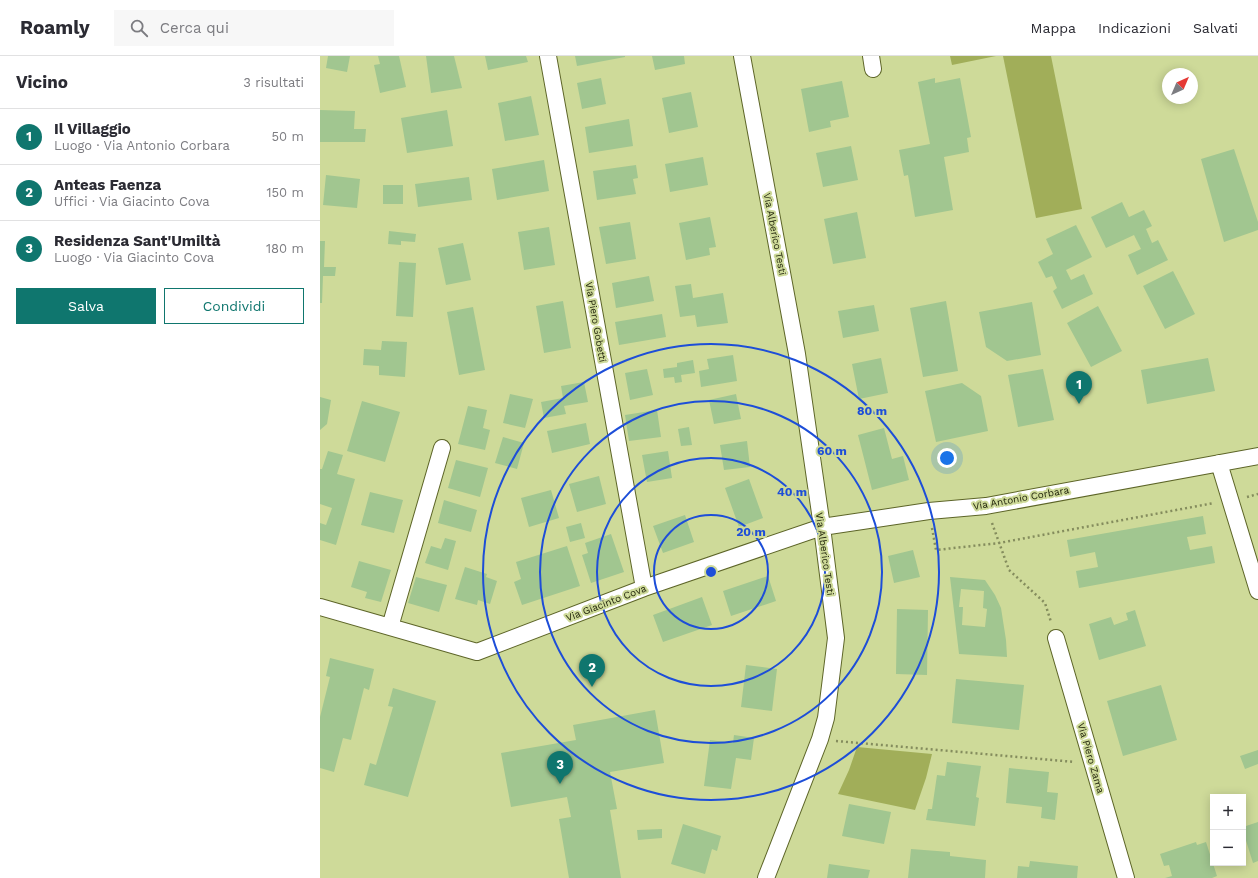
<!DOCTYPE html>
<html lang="it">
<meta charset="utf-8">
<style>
:root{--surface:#fff;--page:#f7f7f7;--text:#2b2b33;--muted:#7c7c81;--line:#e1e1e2;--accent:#0f766e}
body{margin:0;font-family:"Work Sans",sans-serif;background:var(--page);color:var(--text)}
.controls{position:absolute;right:12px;bottom:12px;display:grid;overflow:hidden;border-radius:0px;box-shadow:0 2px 10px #0003}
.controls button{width:36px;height:36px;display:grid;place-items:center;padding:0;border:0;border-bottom:1px solid var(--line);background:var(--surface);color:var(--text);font:20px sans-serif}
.compass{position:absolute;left:842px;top:12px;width:36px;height:36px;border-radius:50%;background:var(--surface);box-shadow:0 2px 10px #0003;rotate:44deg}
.you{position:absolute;left:627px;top:402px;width:14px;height:14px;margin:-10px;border:3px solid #fff;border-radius:50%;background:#1a73e8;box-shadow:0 0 0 6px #1a73e833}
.badge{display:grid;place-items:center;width:26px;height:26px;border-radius:50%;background:var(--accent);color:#fff;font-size:13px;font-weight:700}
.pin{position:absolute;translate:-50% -33px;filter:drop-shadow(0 1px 2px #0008)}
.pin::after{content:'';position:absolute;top:21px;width:14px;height:12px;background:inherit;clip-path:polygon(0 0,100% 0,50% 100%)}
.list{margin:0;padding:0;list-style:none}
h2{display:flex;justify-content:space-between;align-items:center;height:52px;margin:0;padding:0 16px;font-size:17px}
h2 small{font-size:13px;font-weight:400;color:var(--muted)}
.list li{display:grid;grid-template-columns:26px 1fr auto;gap:12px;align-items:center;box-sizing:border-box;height:56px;padding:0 16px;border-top:1px solid var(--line)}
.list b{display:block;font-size:15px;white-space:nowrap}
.list p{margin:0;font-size:13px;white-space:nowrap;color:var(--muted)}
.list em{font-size:13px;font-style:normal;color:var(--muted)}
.actions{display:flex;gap:8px;padding:12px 16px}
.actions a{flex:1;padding:9px 0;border:1px solid var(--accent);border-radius:0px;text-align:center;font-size:14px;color:var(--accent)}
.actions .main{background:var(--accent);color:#fff}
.icon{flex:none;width:22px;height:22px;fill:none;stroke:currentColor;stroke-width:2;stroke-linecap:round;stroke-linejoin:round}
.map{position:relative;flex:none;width:938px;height:822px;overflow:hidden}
header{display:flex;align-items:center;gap:24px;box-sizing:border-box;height:56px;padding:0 20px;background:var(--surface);border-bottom:1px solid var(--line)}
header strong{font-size:19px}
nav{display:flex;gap:22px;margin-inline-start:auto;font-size:14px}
.search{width:280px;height:36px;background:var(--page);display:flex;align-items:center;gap:10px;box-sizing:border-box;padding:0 14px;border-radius:0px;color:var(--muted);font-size:15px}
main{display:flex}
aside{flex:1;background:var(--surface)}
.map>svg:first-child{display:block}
.green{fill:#a1ae59}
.building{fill:#a1c690;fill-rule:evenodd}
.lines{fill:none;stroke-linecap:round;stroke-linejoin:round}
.minor-casing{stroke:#5d6528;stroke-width:18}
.path{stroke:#848c5d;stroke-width:2.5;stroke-dasharray:2 3;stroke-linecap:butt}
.minor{stroke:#fff;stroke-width:16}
.ring{fill:none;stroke:#1d4ed8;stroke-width:2}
.labels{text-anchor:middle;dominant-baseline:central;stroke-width:4;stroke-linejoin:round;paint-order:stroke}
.street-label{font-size:10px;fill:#21240b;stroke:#ceda99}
.centre{fill:#1d4ed8;stroke:#ceda99;stroke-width:2}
.ring-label{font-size:12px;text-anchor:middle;font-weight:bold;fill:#1d4ed8;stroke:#ceda99;stroke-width:4;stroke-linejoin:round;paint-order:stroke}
</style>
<header>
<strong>Roamly</strong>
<div class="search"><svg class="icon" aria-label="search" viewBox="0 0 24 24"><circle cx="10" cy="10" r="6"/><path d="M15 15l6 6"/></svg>Cerca qui</div>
<nav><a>Mappa</a><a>Indicazioni</a><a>Salvati</a></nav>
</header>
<main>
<aside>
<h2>Vicino<small>3 risultati</small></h2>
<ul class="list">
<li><span class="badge">1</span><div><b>Il Villaggio</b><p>Luogo · Via Antonio Corbara</p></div><em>50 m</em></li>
<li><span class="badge">2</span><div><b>Anteas Faenza</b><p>Uffici · Via Giacinto Cova</p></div><em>150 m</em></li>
<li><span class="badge">3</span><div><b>Residenza Sant'Umiltà</b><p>Luogo · Via Giacinto Cova</p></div><em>180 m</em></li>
</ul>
<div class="actions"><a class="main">Salva</a><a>Condividi</a></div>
</aside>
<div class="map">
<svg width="938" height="822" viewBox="0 0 938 822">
<rect width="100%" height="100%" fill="#ceda99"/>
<path class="green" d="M630 0H676L632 9Z
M683 0H731L762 153 716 162Z
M537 691 612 698 606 722 595 754 518 738 529 714Z"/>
<path class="building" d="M8 0H30L27 16 6 12Z
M58 0H79L86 31 60 37 54 9 60 8Z
M106 0H134L142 32 111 37Z
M165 0H206L208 6 168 14Z
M255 0H305V1L257 10Z
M332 0H364L365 8 335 14Z
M281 22 286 48 262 53 257 27Z
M615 22V27L640 22 651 81 647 82 649 96 624 101 633 154 595 161 588 119 584 120 579 94 610 88 598 26Z
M522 25 529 61 510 65 511 71 489 76 481 33Z
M371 36 378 71 349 77 342 42Z
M211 40 219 79 185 85 178 47Z
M0 54 35 55 34 73H46L45 86H0Z
M127 54 133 90 87 97 81 62Z
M309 63 313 90 269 97 265 71Z
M531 90 538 124 503 131 496 97Z
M914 93 938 166V174L904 186 881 103Z
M383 101 388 129 350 136 345 108Z
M224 104 229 135 177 144 172 113Z
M316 109 318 122 313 123 316 138 277 144 273 115Z
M6 119 40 123 37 152 3 149Z
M149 121 152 144 98 151 95 128Z
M63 129H83V148H63Z
M802 146 809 161 824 154 832 170 826 173 832 187 838 184 848 204 817 219 808 199 821 193 814 179 786 192 771 161Z
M537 156 546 202 513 208 504 163Z
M390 161 396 191 389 192 390 199 366 204 359 167Z
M310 166 316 203 286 208 279 171Z
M756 169 772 201 746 214 751 224 764 218 773 238 742 253 733 235 737 232 732 220 726 222 718 206 733 198 726 183Z
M229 171 235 209 204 214 198 176Z
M69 175 96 178 95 186 81 185V189L68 188Z
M0 185H5L4 211H16L15 220H3L2 247H0Z
M143 187 151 224 126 229 118 192Z
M79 206 96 207 93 261 76 260Z
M853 215 875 258 845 273 823 230Z
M329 220 334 245 296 252 292 227Z
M371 228 373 242 403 237 408 267 377 271 375 259 360 261 355 230Z
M243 245 251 292 224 297 216 250Z
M626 245 638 315 603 321 590 252Z
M712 246 721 299 687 305 666 291 659 256Z
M554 249 559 275 523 282 518 255Z
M778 250 802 295 771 311 747 267Z
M153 251 165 314 139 319 127 256Z
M342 258 346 281 299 289 295 266Z
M62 285 87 286 85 321 59 319V310L43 309 44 293 61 294Z
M413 299 417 325 381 331 379 315 389 313 387 303Z
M561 302 568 337 539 343 532 308Z
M888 302 895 335 827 348 821 314Z
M373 304 375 317 361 319 362 326 355 327 354 321 344 322 343 313 357 311V307Z
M327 313 333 339 310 344 305 317Z
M723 313 734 364 698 371 688 319Z
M264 326 268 346 244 350 246 358 224 362 221 346 243 342 241 330Z
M642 327 661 340 668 375 616 386 605 335Z
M190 338 213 343 205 372 183 367Z
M416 338 421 363 394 368 389 344Z
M0 341 11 344 7 368 0 374Z
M42 345 80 356 65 406 27 395Z
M148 350 167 354 163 372 170 374 165 394 138 388Z
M337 354 341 381 309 385 305 359Z
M266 367 270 388 232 397 227 375Z
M369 371 372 389 361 390 358 373Z
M564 372 572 403 583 400 589 424 552 434 538 379Z
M183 381 204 387 197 413 175 407Z
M427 385 430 411 404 414 400 389Z
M8 395 23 399 17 418 35 423 16 489 0 484V467L6 469 12 452 0 448V413H2Z
M348 395 352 422 327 426 322 399Z
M136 404 168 412 160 441 128 432Z
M279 420 286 448 257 456 249 428Z
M429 423 443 462 419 471 405 432Z
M231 434 239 462 209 471 201 442Z
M50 436 83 444 74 477 41 469Z
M124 444 157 454 151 476 118 467Z
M365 459 374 486 343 497 333 470Z
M883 460 886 478 867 481 870 494 892 490 895 507 759 532 756 515 778 511 775 496 750 501 747 484Z
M261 467 265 482 250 486 246 471Z
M291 478 304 516 271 527 262 499 268 497 265 487Z
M125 482 136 485 128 514 105 507 111 490 121 493Z
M247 490 260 530 202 549 194 526 201 523 196 506Z
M593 494 600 521 574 527 568 500Z
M39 505 71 514 61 546 45 542 47 536 31 531Z
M145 511 167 518 166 521 177 525 170 548 158 544 157 549 135 543Z
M448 520 456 545 411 560 403 535Z
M96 521 127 529 119 556 88 547Z
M630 521 665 524 675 539 681 552 686 584 687 601 639 598ZM641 533 664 535 663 552 667 553 665 571 642 569 643 551H639Z
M382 541 392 569 343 586 333 559Z
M577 553 608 554 607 619 576 618Z
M815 554 826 590 779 604 769 568 791 561 794 569 808 564 806 557Z
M10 602 54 613 49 634 44 632 31 684 23 682 14 716 0 712V661L10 621 6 620Z
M426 609 457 613 452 655 421 651Z
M636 623 704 629 699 674 632 667Z
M841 629 857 684 803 700 787 645Z
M73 632 116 645 88 741 44 729 50 707 56 709 73 651 68 650Z
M335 654 344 707 290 716 297 753 290 754 301 822H249L239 763 251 761 247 741 191 751 181 697 256 684 253 669Z
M414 679 434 682 431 704 416 702 411 733 384 730 390 684 413 687Z
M938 694V708L925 713 920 700Z
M627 706 661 710 656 741 659 742 655 770 606 764 608 753H612L617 719 625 720Z
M689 712 729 716 727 736 738 737 735 764 721 762 722 751 686 747Z
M529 748 571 756 564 788 522 780Z
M938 766V805L933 807 923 775V771Z
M363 768 401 780 397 795 392 793 385 818 351 808Z
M342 773V782L318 784 317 774Z
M876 786 877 789 886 786 897 820 892 822H845L852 820 849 809 844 810 840 798Z
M591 793 630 796V800L666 804 665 822H588Z
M710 805 758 810 757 822H697L698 810 709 811Z
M509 808 550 814 548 822H507Z"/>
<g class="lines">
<g class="minor-casing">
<path id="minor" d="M228 0 324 532
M422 0 477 298 502 471 516 582 506 662 500 683 446 822
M551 0 553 13
M899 407 938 535
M0 551 157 596 324 532 502 471 609 455 666 450 938 400
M70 571 122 392
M736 582 806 822"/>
</g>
<path class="path" d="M927 441 938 438
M672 467 689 514 725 547 731 566
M612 472 616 494 679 487 894 447
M516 685 755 706"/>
<use href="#minor" class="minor"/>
</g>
<g class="ring">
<circle cx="391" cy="516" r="57"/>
<circle cx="391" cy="516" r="114"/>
<circle cx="391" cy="516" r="171"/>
<circle cx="391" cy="516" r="228"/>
</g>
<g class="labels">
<g class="street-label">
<text transform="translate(455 178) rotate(79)">Via Alberico Testi</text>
<text transform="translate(276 266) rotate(80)">Via Piero Gobetti</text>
<text transform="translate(701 442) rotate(-10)">Via Antonio Corbara</text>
<text transform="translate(505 498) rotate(82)">Via Alberico Testi</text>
<text transform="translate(286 547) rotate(-21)">Via Giacinto Cova</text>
<text transform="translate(771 702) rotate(74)">Via Piero Zama</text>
</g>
</g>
<circle cx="391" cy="516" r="6" class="centre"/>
<g class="ring-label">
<text x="552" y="359">80 m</text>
<text x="512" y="399">60 m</text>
<text x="472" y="440">40 m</text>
<text x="431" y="480">20 m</text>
</g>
</svg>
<div class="controls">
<button>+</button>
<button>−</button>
</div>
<svg class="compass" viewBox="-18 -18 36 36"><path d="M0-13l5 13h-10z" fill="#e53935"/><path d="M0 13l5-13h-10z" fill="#7c7c81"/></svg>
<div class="you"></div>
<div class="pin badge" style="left:759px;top:348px">1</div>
<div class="pin badge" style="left:272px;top:631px">2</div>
<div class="pin badge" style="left:240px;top:728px">3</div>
</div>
</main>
